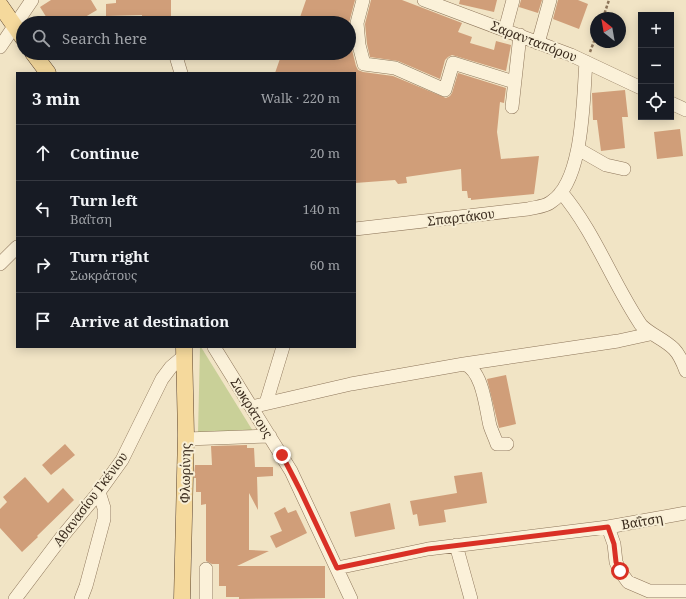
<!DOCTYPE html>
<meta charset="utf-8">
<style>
:root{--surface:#171b24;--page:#20242c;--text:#f1f3f6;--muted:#9ea1a6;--line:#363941}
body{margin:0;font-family:"Noto Serif",serif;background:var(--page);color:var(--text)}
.controls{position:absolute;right:12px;top:12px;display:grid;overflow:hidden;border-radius:0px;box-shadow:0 2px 10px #0003}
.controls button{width:36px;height:36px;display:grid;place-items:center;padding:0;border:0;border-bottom:1px solid var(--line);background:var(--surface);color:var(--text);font:20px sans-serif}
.compass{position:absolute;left:590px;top:12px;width:36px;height:36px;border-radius:50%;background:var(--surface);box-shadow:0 2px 10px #0003;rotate:329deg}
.stop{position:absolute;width:12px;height:12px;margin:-9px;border:3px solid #d93025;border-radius:50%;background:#fff}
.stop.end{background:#d93025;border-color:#fff;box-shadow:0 1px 4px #0008}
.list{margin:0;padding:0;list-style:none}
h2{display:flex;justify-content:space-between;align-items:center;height:52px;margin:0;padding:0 16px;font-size:17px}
h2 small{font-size:13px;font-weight:400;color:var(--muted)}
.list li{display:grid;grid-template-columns:26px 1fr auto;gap:12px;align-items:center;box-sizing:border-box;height:56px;padding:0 16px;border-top:1px solid var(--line)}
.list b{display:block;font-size:15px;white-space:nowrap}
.list p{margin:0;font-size:13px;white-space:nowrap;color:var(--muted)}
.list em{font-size:13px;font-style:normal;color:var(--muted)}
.icon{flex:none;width:22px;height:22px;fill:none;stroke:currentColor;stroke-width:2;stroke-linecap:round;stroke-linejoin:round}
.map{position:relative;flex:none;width:686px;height:599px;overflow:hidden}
.search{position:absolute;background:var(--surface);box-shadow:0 2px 10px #0003;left:16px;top:16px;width:340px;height:44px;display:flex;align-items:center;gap:10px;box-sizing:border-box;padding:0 14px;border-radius:22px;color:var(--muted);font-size:15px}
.panel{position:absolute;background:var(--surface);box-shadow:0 2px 10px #0003;left:16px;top:72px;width:340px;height:276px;border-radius:0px}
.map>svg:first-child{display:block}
.green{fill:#c9d098}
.building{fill:#d09e79}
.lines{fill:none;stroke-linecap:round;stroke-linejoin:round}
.minor-casing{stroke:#8d755a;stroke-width:14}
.major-casing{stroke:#5b432e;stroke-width:17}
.path{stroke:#8d755a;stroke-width:2.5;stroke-dasharray:3 2;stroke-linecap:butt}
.minor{stroke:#fbf1d9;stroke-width:13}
.major{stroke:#f5d99c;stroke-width:16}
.route{stroke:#d93025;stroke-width:5}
.labels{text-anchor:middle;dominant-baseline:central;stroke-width:4;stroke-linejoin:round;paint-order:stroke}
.street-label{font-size:13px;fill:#3c2d1f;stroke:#f7eed5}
</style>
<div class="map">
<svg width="686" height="599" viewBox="0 0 686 599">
<rect width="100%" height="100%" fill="#f1e4c5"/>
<path class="green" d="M200 347H201L256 436 198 433Z"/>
<path class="building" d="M51 0H91L97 10 75 23H50L40 7Z
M116 0H171V17H162V21L142 22V15L106 16V4L116 3Z
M306 0H355L349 23 351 46 356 66 358 70 363 72 393 76 446 98 450 96 452 93 458 73 506 88 504 103 500 102 497 132 501 159 539 156 534 194 471 200V198H468L467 191H462L461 169 406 177 407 183 398 184 395 180 355 183V72L275 73 282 53H349V23H298Z
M371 0H402L462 23 458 32 472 37 470 43 494 50 496 41 511 45 506 71 452 55 448 57 445 60 440 79 398 61 370 57 367 44 365 24Z
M460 0H497L494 12 459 4Z
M521 0H542L538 13 519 7Z
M558 0H578L588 4 579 29 553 19Z
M625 90 628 117H622L625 148 601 151 597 120H593L592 93Z
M680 129 683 156 657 159 654 132Z
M506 375 516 424 499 428 487 379Z
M65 444 75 455 51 475 42 465Z
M247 445V448H254L255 467H273V476L257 477 258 510 249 493V550L269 551 237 566H325V598L239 599V597H226V586H219V564H212L206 561V504L201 505V492H196V478H194L195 465H212L211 446Z
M482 472 487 503 444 510 446 522 419 526 417 514 413 515 410 501 457 493 454 476Z
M25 477 48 503 63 488 74 500 37 536 38 537 22 552 0 528V509L7 502 3 497Z
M390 503 395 529 355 537 350 512Z
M285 507 288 513 296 510 307 533 276 548 270 536 282 531 274 513Z"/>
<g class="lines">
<g class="minor-casing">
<path id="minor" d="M363 0 357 23 359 45 364 64 395 68 445 90 453 63 514 82
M424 0 571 55 641 88
M505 30 513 0
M538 43 550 0
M0 47 32 0
M175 53 181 73
M671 103 686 110
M512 107 520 35
M578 149 606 165 624 169
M561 192C595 232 612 282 641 325 651 335 664 339 674 349 680 355 683 363 686 371
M355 229 528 209C535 207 545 207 551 202 584 181 583 97 586 62
M0 264 17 247
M214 347 291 471 351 599
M464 364 618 341 650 334
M266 403 283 347
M251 407 351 384 464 364C483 370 486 410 490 426 492 432 495 438 497 444H507
M186 439 270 436
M608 527 614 544 616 562 620 571 628 582 649 591H686
M456 545 471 599
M337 568 428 549 608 527 686 513
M206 569V599
M15 599 61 538 99 492 122 460 162 379 171 367 184 356
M81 599 86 586 104 519V508L99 492"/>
</g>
<g class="major-casing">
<path id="major" d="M0 5 23 38
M33 53 48 73
M182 599 186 435 184 347"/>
</g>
<path class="path" d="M603 18 609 0
M590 52 596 36"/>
<use href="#minor" class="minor"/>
<use href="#major" class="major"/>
</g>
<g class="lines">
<path class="route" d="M282 455 300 490 337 568 428 549 608 527 614 544 616 562 620 571"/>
</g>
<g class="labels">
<g class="street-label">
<text transform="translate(534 41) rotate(21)">Σαρανταπόρου</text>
<text transform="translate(461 217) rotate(-7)">Σπαρτάκου</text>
<text transform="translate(252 408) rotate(58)">Σωκράτους</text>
<text transform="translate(185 473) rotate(-89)">Φλωρίνης</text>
<text transform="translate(90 499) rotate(-53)">Αθανασίου Γκένιου</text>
<text transform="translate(642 521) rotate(-10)">Βαΐτση</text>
</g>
</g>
</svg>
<div class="controls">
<button>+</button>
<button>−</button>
<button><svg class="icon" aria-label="locate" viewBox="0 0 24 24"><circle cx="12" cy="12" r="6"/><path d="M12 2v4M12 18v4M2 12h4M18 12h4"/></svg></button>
</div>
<svg class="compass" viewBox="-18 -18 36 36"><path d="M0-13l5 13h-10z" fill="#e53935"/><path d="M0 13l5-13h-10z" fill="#9ea1a6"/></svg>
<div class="stop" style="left:620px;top:571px"></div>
<div class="stop end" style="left:282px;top:455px"></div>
<div class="search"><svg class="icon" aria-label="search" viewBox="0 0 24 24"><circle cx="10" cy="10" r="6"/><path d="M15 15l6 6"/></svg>Search here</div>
<section class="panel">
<h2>3 min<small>Walk · 220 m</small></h2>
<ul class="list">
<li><svg class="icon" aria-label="ahead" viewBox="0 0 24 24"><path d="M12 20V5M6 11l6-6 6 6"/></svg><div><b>Continue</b></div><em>20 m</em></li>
<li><svg class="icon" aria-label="left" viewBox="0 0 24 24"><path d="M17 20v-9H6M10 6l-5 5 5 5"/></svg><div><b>Turn left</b><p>Βαΐτση</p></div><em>140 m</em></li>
<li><svg class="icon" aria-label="right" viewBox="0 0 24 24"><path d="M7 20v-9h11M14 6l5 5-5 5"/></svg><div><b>Turn right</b><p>Σωκράτους</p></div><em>60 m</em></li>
<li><svg class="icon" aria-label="arrive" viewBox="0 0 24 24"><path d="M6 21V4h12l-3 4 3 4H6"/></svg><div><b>Arrive at destination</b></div></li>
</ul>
</section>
</div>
